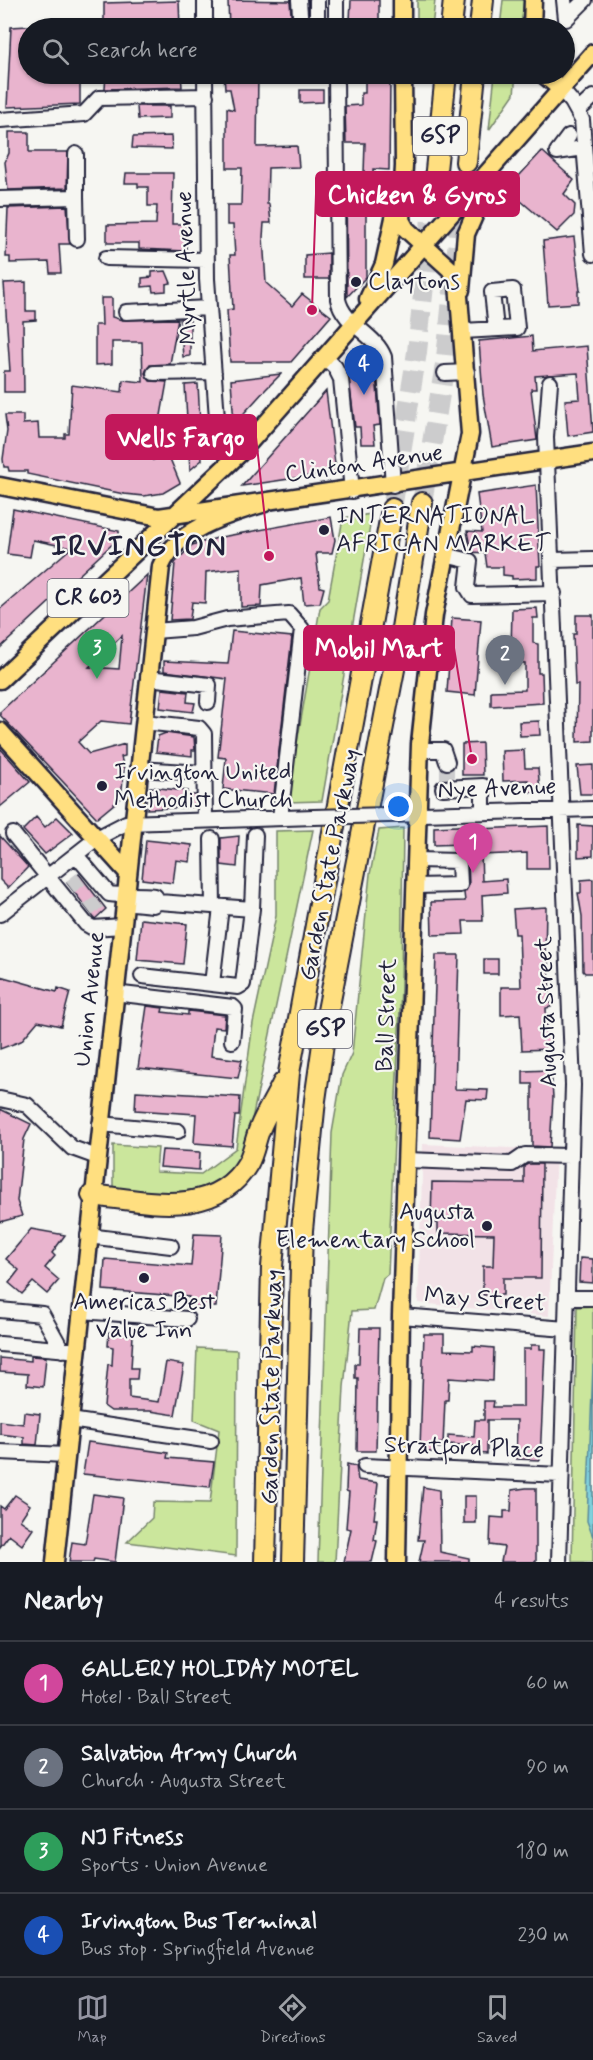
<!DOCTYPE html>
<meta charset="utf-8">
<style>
:root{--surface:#171b24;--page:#242831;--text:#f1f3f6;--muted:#9ea1a6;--line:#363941;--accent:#9495a2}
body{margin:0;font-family:Mynerve,sans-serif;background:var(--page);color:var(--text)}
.you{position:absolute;left:399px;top:807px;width:21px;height:21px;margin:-15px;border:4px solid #fff;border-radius:50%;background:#1a73e8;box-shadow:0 0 0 9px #1a73e833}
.badge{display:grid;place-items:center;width:39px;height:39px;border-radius:50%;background:var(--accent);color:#fff;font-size:20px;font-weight:700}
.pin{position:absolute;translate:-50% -50px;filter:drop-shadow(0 2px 3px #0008)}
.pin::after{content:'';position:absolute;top:32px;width:21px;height:18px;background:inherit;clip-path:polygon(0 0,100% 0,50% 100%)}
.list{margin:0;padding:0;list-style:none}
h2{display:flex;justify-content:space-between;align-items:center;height:78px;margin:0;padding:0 24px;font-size:26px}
h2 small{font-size:20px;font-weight:400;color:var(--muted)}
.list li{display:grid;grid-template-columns:39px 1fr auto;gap:18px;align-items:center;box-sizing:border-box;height:84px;padding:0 24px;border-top:2px solid var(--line)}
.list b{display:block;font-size:22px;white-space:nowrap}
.list p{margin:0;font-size:20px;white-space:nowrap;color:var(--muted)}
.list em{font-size:20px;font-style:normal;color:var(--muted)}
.icon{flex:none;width:33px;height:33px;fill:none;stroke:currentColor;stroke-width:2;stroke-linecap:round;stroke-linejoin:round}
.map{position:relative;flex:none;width:593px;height:1562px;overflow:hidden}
.search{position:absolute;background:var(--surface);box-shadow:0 2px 4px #0004;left:18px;right:18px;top:18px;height:66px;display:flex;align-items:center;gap:15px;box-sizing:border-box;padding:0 21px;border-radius:33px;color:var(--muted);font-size:22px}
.sheet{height:414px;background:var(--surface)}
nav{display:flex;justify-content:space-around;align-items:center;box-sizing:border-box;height:84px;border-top:2px solid var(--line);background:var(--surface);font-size:16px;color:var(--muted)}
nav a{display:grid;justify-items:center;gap:3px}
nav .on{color:var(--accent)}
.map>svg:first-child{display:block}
.built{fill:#f2e2e7}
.green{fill:#cbe69c;stroke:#76846c;stroke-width:1.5}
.water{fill:#80d0dc;stroke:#5a8a9c;stroke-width:1.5}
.building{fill:#e9b4ce;stroke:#22223b;stroke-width:1.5;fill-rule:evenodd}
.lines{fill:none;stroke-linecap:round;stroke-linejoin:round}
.minor-tunnel{stroke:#cccccd;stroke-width:14;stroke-dasharray:14 7;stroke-linecap:butt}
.highway-tunnel{stroke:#cccccd;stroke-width:20;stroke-dasharray:20 10;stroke-linecap:butt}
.minor-casing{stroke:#22223b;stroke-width:18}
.major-casing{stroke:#22223b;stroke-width:21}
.highway-casing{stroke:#22223b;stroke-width:24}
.minor{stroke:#f6f6f2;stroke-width:14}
.major{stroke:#ffdf80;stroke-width:16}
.highway{stroke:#ffdf80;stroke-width:20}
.minor-bridge-casing{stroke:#22223b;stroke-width:18;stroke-linecap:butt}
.minor-bridge{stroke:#f6f6f2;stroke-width:14}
.poi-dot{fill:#22223b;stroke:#f6f6f2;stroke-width:2}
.labels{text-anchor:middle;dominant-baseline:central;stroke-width:4.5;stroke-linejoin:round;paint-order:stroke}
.shield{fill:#f6f6f2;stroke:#626272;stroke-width:1.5}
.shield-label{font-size:22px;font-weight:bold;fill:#22223b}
.street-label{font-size:24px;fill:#22223b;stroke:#f6f6f2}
.poi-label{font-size:24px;fill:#22223b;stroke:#f6f6f2;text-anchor:start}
.district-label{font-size:30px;font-weight:bold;letter-spacing:1.5px;fill:#22223b;stroke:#f6f6f2}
.leader{fill:none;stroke:#c2185b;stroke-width:2}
.callout-dot{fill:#c2185b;stroke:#f6f6f2;stroke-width:2}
.callout{fill:#c2185b;stroke:#c2185b;stroke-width:2}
.callout-label{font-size:26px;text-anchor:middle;font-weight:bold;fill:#fff}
</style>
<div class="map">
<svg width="593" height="1562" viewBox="0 0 593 1562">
<rect width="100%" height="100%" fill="#f6f6f2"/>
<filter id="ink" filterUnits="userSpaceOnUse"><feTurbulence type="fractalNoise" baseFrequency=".0167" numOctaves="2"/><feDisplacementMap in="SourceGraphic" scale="12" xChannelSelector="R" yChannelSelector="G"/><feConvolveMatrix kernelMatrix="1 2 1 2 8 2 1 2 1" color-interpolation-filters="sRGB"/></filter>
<g filter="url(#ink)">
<path class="built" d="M423 1144 556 1150 549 1316 418 1303Z"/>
<path class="green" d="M417 0H435L432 28H417Z
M503 0H524L521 28H500Z
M495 74H516L514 94 489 130Z
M372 514 322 801 287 802 320 608 328 600 343 518Z
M403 828 401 987 388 1274 383 1278 374 1310 352 1311 344 1387 335 1562H318L332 1133 342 1075 352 1053 370 874 379 830Z
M313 830 250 1129C246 1140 242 1155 235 1164 204 1202 156 1192 113 1187V1145L158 1148 156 1172 201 1174 236 1148 253 1023 276 916V831Z
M593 1306V1562H572L577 1307Z
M197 1348 237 1350 236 1556 127 1542 152 1518 153 1502 210 1503 219 1430 194 1420Z"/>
<path class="water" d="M593 1365V1537L587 1521Z"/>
<path class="building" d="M228 0 290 1 292 28H229Z
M351 0H379V28H364V21H350Z
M179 1 180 28H104V3Z
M28 26V74H80V104L7 107 11 27Z
M106 74H181L182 87 105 89Z
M224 74H258L257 147 297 146 299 167 268 168 267 204H269L271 223H264L263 237 266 283 292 306 302 294 331 316 291 362H230L227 310 233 309 230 255H235L233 225H227V205H241L242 168H227V108L234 110 230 89H225Z
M365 78H390L389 170 373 169 374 199 366 200V277L347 297 346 174 364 173 365 143H346L345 106 361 105V93H365Z
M300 90H323V102L300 103Z
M137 106H170V118L138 119Z
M9 132H29V152H68L67 188 8 190 5 162 9 153Z
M171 136 172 149 132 148 133 137Z
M542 151 574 180 564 194 575 205 574 215 557 232 507 189Z
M126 173H173L172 224H186V251L139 249V243H107V225L156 224 157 206H148V187H138V183H125Z
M67 206 70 244H59L61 273H50L49 262 10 263V257H6L8 208Z
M574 237 580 291H578V303L548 305 543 241Z
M329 253V279H305V255Z
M166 271 171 283 166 284V291L153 292 152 286 142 287V278L152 277V272Z
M26 282V311H36V320L23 321 24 392H4V371H10L4 283Z
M101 298H112V317L122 320 178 319 170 364 150 365 145 373 150 381 167 382 153 460 168 454 180 483 163 493 144 496 124 494 27 474V471H9L8 467H4L3 459 7 431 5 415H23V424L38 423 39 438H65V434H69L72 385 122 392 123 380 143 382 142 342H112V364L95 365V325H102Z
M180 318H190V356L183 357Z
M532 336 533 351 587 346 593 432 568 436 565 400 580 399 578 373 535 376 536 389H531L537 440 492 447 483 395 479 341Z
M375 361 380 425 373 426 375 444H361L360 427H355L347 363Z
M281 374 266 389 234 424 231 380Z
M198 384 202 460 190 470 185 385Z
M326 391 336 472 242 486Z
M536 485 540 566H537V578L512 579V576L503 575V567H487L485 553 471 552 467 531 482 532 477 494Z
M13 509 119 531V538L0 648V609L71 548 33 540 30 557 7 554Z
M331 517 335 540 332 553H316L320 587 324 588 320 603 304 604 301 578 262 585 261 606 241 607V568L222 570 206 572 205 603 192 602 190 619 170 620 175 563 192 545 221 537Z
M147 575 129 724 101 721 78 742 89 754 125 744V756L121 757 124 769 121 798 97 818 0 715V712ZM122 636 119 669 89 667Z
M537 608 538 618H533V643L538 644V673H542L543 703 491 706V691L525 690V663L498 662V651H511L512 609Z
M576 615H593V741L577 742 578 685H575L573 634H576Z
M452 618 481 620 475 695 447 692Z
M232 631 292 637 274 794 223 789 226 758 218 757 227 679 164 671V661L228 664Z
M162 689 188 692 187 702 195 703 193 712 160 708Z
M539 721 540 735 520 736 519 722Z
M166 733 194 737 195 750H192V756L156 752 158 736Z
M482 743 483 775H462V744Z
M0 748 30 782 0 807Z
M524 750 525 768H538L540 792H528V780L503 781 502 751Z
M593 765V794H580L577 766Z
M150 787 187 791V795H196V807L147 809Z
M36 817 45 827 57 817 73 833 45 854 23 830Z
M480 825V829L548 826 549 869H527V853L481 855 482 881 506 879 507 893 482 895 483 921H463L464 934 432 935 431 902 465 901 464 893 469 885 468 861 463 853V844L434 845V827Z
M578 825 593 826V856L578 857Z
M0 836 28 867 8 888 0 880Z
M239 836 237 867 221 865V838Z
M146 840 192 845 190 862 176 860 173 883 142 879Z
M79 874 106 909 95 919 67 883Z
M593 879V973H585L583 971 582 916 578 893H581V880Z
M546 907 545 961H548L551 1007 546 1008 547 1036H551L552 1049 522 1050 520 1014 501 1015V987H521L519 934H515L513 909Z
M141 919 187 924 183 964 137 960Z
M436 955H459L455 1089 488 1090 487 1100 466 1099 460 1139 430 1137Z
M484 959H498V974H484Z
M0 976 57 992 58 988 70 992 61 1026 38 1021 21 1041 0 1049Z
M147 1006 163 1008 162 1012 188 1015V1011L225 1015 224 1028 214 1027 211 1056 242 1060 238 1078 138 1068Z
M551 1070 553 1097 550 1147 532 1146V1084H523V1071Z
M136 1091 240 1097 239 1116H235L232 1146 194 1143 196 1114 135 1110Z
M0 1109 31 1124 24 1139 17 1201 22 1216 0 1222Z
M162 1150 200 1152 199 1170 160 1167Z
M528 1164H542L541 1278H503V1295H483V1266H493L494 1234 438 1233V1223H431L432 1182 524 1183V1166Z
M31 1229 65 1235 52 1253 55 1256 45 1268 59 1280 47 1294 33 1282 22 1294 9 1283 19 1270 6 1259Z
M194 1234 222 1235 216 1307H188L189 1297 103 1290 105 1259 191 1266Z
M580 1258 593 1259V1283L579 1282Z
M360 1328H379L376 1451H357L358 1378H355V1364H359Z
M109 1332 133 1335 131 1368H138L137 1379H129V1398L159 1402 166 1362 184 1365 175 1415 150 1411H111L104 1406 108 1364 112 1365 113 1347 108 1346Z
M424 1334H444V1350L473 1351V1346L494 1348 493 1381 449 1378 448 1400H445L443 1444 440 1443V1448L435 1447V1452H424V1448H420Z
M531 1345H540V1349H545L540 1460 516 1459 517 1420H487V1454L473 1453 474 1446 448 1444V1435L474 1437 475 1420H484V1401H494L493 1407H523V1349H531Z
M31 1356 46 1357 43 1387 27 1385 28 1374 0 1372V1358L31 1361Z
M24 1412 40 1414 37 1445 24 1444V1437L0 1434V1421L23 1424Z
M88 1442 168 1453 167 1458 214 1462 210 1487 83 1474Z
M347 1464 356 1466 358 1480 378 1483 374 1519H377L374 1540 377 1541 372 1562H344L351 1529 346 1528 349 1492 346 1491Z
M423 1487 439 1490 440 1552 469 1558V1562H419L424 1540H418Z
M526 1488H536V1562H501L504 1547 490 1545 491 1517 504 1518V1511H511L512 1490Z
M93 1494 123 1498 115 1562 94 1559 93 1562H69L72 1542 85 1544Z
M15 1495 30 1505 20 1520 33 1529 22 1545 9 1535 0 1547V1506L4 1509Z
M464 1496H476V1523H464Z"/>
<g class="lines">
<path class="minor-tunnel" d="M447 782V762
M70 887 82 878
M88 910 100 901"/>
<path class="highway-tunnel" d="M422 503 446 358 466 162
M392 509 417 352 433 199"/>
<g class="minor-casing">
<path id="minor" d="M205 0V28
M299 0 301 28H317V0
M336 0V28
M564 0 566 19 585 0
M205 74 207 279 217 418 223 435 240 453
M336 74 338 299C343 325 375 333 384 357L393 485
M561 89 572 102 582 120 593 254
M578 111 593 97
M0 120 84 114 99 98 206 96
M569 136 557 152 584 148
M76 197 77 239
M0 199 76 197V154
M106 258 207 260
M126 312 209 308
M463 331 517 328 513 290 492 292 496 329
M324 357 335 367 341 379 352 491
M154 373 214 372
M445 373 467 372
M550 383 546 437 573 1085 559 1562
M445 555 470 561 467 587 472 595 554 593
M552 560 593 559
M154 631 193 628 227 619 289 614 302 629 280 818
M148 678 209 685 208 702
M144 722 199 728 204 734 205 820
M420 750H443L447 762
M139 769 203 773
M443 788 483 786V812
M388 815 593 809
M13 834 86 924 93 928 122 926
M212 839 213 906
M76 855 109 894C125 896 138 894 155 896L159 902 153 905 133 903 128 897
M416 886 460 885 459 861 417 860
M159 902 252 909
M221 907 212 984 238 987 243 984 252 909 255 835
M0 914 97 838 126 823 314 817
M142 976 212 984
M114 993 233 1007 235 1009 232 1041
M0 1099 27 1105 72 1148 97 1157
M100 1124 178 1131
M407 1160 512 1164 525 1155 571 1156
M88 1236 171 1246
M567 1298H593
M0 1310 42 1314 62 1350
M81 1311 187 1319
M401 1316 566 1329
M0 1344 69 1350
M70 1420 211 1441
M0 1452 66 1455
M365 1466 561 1475"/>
</g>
<g class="major-casing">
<path id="major" d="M402 0V28
M532 28 533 0
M543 74 561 89
M461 290 466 234 491 177
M368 299 384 264 396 209
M0 486 159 517 593 453
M0 680 240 453 593 53
M0 731 127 872
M55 1562 161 566C177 528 230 514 265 503
M397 1562 401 1316 420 744 434 615 470 434 458 284 450 269 406 229 401 220 404 166 403 74"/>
</g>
<g class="highway-casing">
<path id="highway" d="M451 28 454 0
M480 28 483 0
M466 162 475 74
M433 199 446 74
M92 1195C146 1201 215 1220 248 1163 254 1152 255 1140 260 1128 266 1113 276 1098 283 1083
M265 1562 272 1267 289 1073 392 509
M293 1562 302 1230 315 1100 327 1016 402 628 422 503"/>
</g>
<use href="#minor" class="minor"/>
<use href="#major" class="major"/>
<use href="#highway" class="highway"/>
<g class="minor-bridge-casing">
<path id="minor-bridge" d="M314 817 388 815"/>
</g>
<use href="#minor-bridge" class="minor-bridge"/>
</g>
</g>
<g class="poi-dot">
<circle cx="356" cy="282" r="6"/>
<circle cx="324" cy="530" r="6"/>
<circle cx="102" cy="786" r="6"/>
<circle cx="487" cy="1226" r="6"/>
<circle cx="144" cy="1278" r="6"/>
</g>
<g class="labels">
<g class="shield">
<rect x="413" y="117" width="54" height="38" rx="4.5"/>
<rect x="47.5" y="579" width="81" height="38" rx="4.5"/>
<rect x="298" y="1010" width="54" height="38" rx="4.5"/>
</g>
<g class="shield-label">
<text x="440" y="136">GSP</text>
<text x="88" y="598">CR 603</text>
<text x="325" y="1029">GSP</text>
</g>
<g class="street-label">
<text transform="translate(187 268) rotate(-92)">Myrtle Avenue</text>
<text transform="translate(364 464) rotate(-8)">Clinton Avenue</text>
<text transform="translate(497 789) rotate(-2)">Nye Avenue</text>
<text transform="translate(330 865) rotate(-79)">Garden State Parkway</text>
<text transform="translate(90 999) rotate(-84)">Union Avenue</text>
<text transform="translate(547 1012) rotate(-92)">Augusta Street</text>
<text transform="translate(387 1015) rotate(-88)">Ball Street</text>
<text transform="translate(485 1300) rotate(4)">May Street</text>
<text transform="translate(272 1387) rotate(-89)">Garden State Parkway</text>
<text transform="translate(464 1448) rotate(2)">Stratford Place</text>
</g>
<g class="poi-label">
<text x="368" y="282">Claytons</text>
<text x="336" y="516">INTERNATIONAL<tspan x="336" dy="28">AFRICAN MARKET</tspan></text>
<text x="114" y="772">Irvington United<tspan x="114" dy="28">Methodist Church</tspan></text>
<text x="475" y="1212" text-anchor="end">Augusta<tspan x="475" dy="28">Elementary School</tspan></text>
<text x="144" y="1302" text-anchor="middle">Americas Best<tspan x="144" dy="28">Value Inn</tspan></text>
</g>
<g class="district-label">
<text x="139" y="546">IRVINGTON</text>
</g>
</g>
<path class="leader" d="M312 310L316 194M269 556L256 437M472 759L454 648"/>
<g class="callout-dot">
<circle cx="312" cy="310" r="6"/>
<circle cx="269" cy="556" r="6"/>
<circle cx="472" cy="759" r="6"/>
</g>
<g class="callout">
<rect x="316" y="172" width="203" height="44" rx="6"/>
<rect x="106" y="415" width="150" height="44" rx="6"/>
<rect x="304" y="626" width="150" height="44" rx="6"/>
</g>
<g class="callout-label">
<text x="417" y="203">Chicken &amp; Gyros</text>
<text x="181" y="446">Wells Fargo</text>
<text x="379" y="657">Mobil Mart</text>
</g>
</svg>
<div class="you"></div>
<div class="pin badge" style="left:473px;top:873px;background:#d1479c">1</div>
<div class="pin badge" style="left:505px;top:685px;background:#6b7280">2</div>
<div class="pin badge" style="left:97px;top:679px;background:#2e9e5b">3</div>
<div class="pin badge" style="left:364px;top:395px;background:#1a4fb4">4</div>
<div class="search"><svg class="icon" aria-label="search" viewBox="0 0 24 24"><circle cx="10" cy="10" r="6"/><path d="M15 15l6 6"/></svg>Search here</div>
</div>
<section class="sheet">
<h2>Nearby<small>4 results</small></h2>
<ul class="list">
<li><span class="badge" style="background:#d1479c">1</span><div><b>GALLERY HOLIDAY MOTEL</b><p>Hotel · Ball Street</p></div><em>60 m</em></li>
<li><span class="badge" style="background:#6b7280">2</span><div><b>Salvation Army Church</b><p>Church · Augusta Street</p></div><em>90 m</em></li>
<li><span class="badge" style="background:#2e9e5b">3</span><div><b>NJ Fitness</b><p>Sports · Union Avenue</p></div><em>180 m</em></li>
<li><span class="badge" style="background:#1a4fb4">4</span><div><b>Irvington Bus Terminal</b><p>Bus stop · Springfield Avenue</p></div><em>230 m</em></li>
</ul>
</section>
<nav>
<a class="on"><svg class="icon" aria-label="map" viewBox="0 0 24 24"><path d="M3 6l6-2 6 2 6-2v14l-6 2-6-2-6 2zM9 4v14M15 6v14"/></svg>Map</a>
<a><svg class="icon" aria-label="directions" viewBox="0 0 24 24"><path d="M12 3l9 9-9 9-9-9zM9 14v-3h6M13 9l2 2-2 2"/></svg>Directions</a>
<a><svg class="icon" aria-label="saved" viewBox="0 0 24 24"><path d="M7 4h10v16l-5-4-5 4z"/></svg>Saved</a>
</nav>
